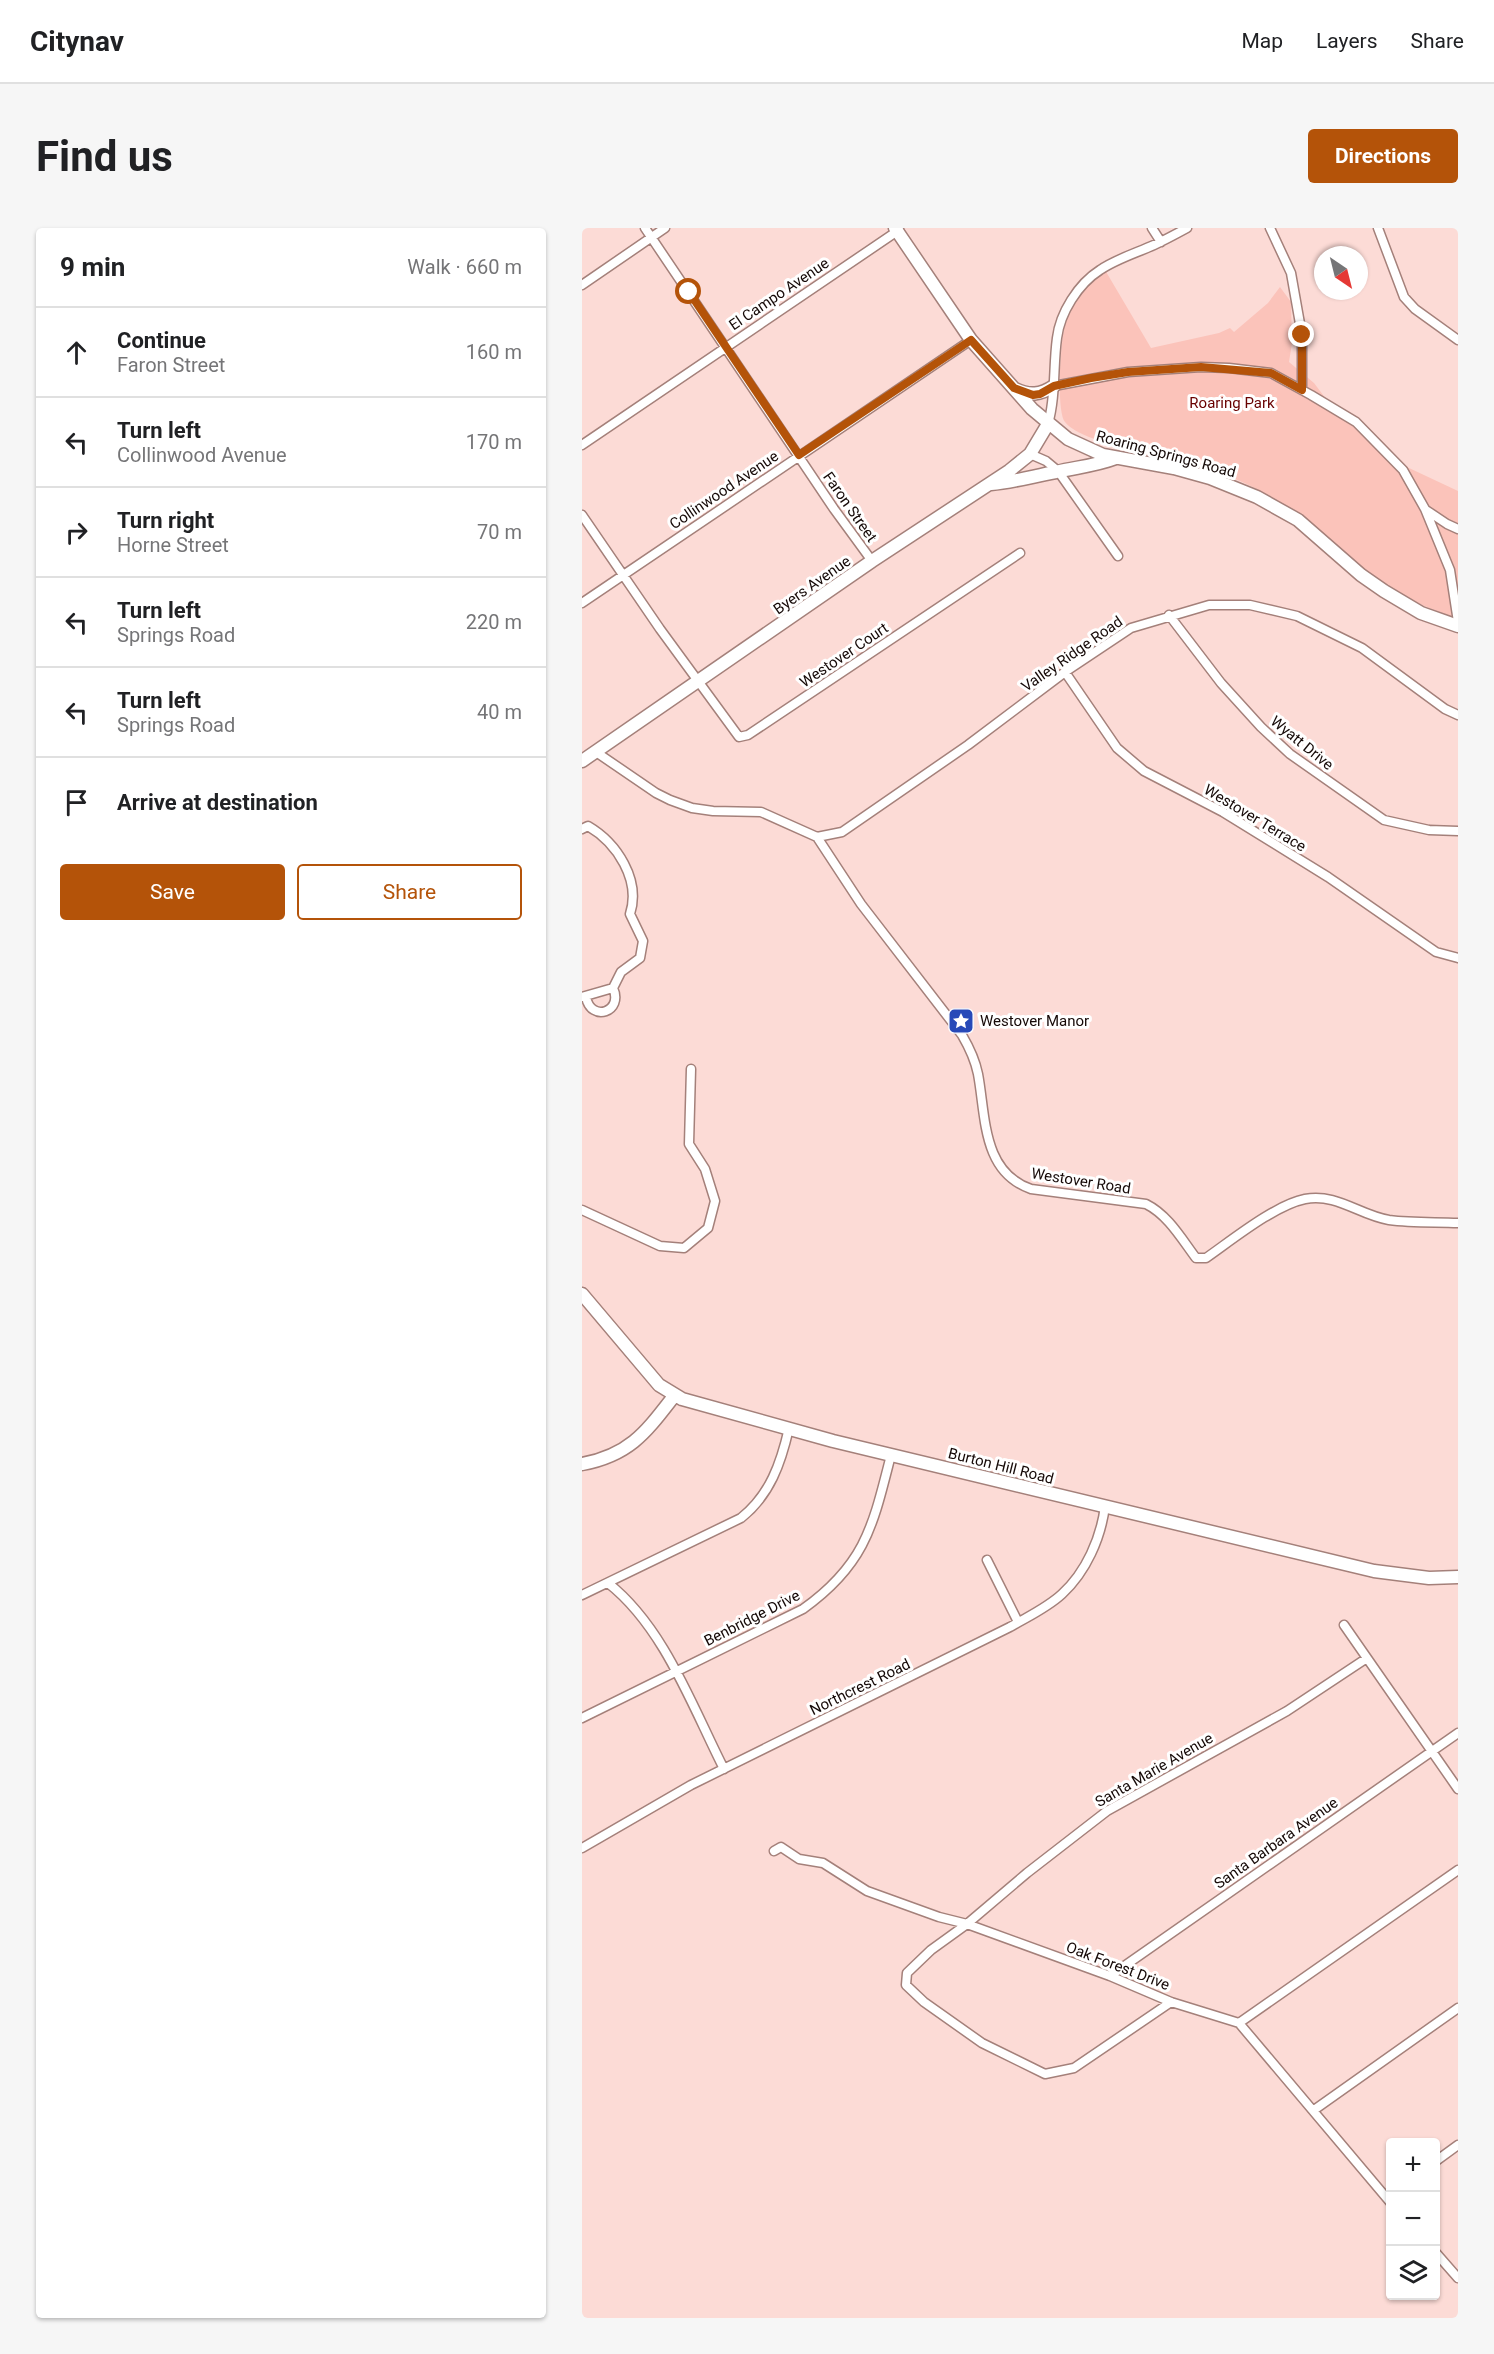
<!DOCTYPE html>
<meta charset="utf-8">
<style>
:root{--surface:#fff;--page:#f6f6f6;--text:#202124;--muted:#757577;--line:#e0e0e0;--accent:#b45309}
body{margin:0;font-family:Roboto,sans-serif;background:var(--page);color:var(--text)}
.controls{position:absolute;right:18px;bottom:18px;display:grid;overflow:hidden;border-radius:6px;box-shadow:0 2px 4px #0004}
.controls button{width:54px;height:54px;display:grid;place-items:center;padding:0;border:0;border-bottom:2px solid var(--line);background:var(--surface);color:var(--text);font:30px sans-serif}
.compass{position:absolute;left:732px;top:18px;width:54px;height:54px;border-radius:50%;background:var(--surface);box-shadow:0 2px 4px #0004;rotate:145deg}
.stop{position:absolute;width:18px;height:18px;margin:-14px;border:4px solid #b45309;border-radius:50%;background:#fff}
.stop.end{background:#b45309;border-color:#fff;box-shadow:0 2px 6px #0008}
.list{margin:0;padding:0;list-style:none}
h2{display:flex;justify-content:space-between;align-items:center;height:78px;margin:0;padding:0 24px;font-size:26px}
h2 small{font-size:20px;font-weight:400;color:var(--muted)}
.list li{display:grid;grid-template-columns:39px 1fr auto;gap:18px;align-items:center;box-sizing:border-box;height:90px;padding:0 24px;border-top:2px solid var(--line)}
.list b{display:block;font-size:22px;white-space:nowrap}
.list p{margin:0;font-size:20px;white-space:nowrap;color:var(--muted)}
.list em{font-size:20px;font-style:normal;color:var(--muted)}
.actions{display:flex;gap:12px;padding:18px 24px}
.actions a{flex:1;padding:14px 0;border:2px solid var(--accent);border-radius:6px;text-align:center;font-size:21px;color:var(--accent)}
.actions .main{background:var(--accent);color:#fff}
.icon{flex:none;width:33px;height:33px;fill:none;stroke:currentColor;stroke-width:2;stroke-linecap:round;stroke-linejoin:round}
.map{position:relative;flex:none;width:876px;height:2090px;overflow:hidden;border-radius:6px}
header{display:flex;align-items:center;gap:36px;box-sizing:border-box;height:84px;padding:0 30px;background:var(--surface);border-bottom:2px solid var(--line)}
header strong{font-size:28px}
nav{display:flex;gap:33px;margin-inline-start:auto;font-size:21px}
.intro{display:flex;align-items:center;justify-content:space-between;box-sizing:border-box;height:144px;padding:0 36px}
h1{margin:0;font-size:42px}
.button{padding:15px 27px;border-radius:6px;background:var(--accent);color:#fff;font-size:21px;font-weight:700}
main{display:flex;gap:36px;padding:0 36px}
aside{flex:1;background:var(--surface);border-radius:6px;box-shadow:0 2px 4px #0004}
.map>svg:first-child{display:block}
.green{fill:#fbc3ba}
.lines{fill:none;stroke-linecap:round;stroke-linejoin:round}
.street-casing{stroke:#a4807a;stroke-width:11}
.secondary-casing{stroke:#a4807a;stroke-width:15}
.street{stroke:#fff;stroke-width:8}
.secondary{stroke:#fff;stroke-width:12}
.route{stroke:#b45309;stroke-width:8}
.labels{text-anchor:middle;dominant-baseline:central;stroke-width:6;stroke-linejoin:round;paint-order:stroke}
.street-label{font-size:15px;fill:#150907;stroke:#fff}
.park-label{font-size:15px;fill:#680100;stroke:#fff}
.poi-label{font-size:15px;fill:#150907;stroke:#fff;text-anchor:start}
</style>
<header>
<strong>Citynav</strong>
<nav><a>Map</a><a>Layers</a><a>Share</a></nav>
</header>
<div class="intro"><h1>Find us</h1><a class="button">Directions</a></div>
<main>
<aside>
<h2>9 min<small>Walk · 660 m</small></h2>
<ul class="list">
<li><svg class="icon" aria-label="ahead" viewBox="0 0 24 24"><path d="M12 20V5M6 11l6-6 6 6"/></svg><div><b>Continue</b><p>Faron Street</p></div><em>160 m</em></li>
<li><svg class="icon" aria-label="left" viewBox="0 0 24 24"><path d="M17 20v-9H6M10 6l-5 5 5 5"/></svg><div><b>Turn left</b><p>Collinwood Avenue</p></div><em>170 m</em></li>
<li><svg class="icon" aria-label="right" viewBox="0 0 24 24"><path d="M7 20v-9h11M14 6l5 5-5 5"/></svg><div><b>Turn right</b><p>Horne Street</p></div><em>70 m</em></li>
<li><svg class="icon" aria-label="left" viewBox="0 0 24 24"><path d="M17 20v-9H6M10 6l-5 5 5 5"/></svg><div><b>Turn left</b><p>Springs Road</p></div><em>220 m</em></li>
<li><svg class="icon" aria-label="left" viewBox="0 0 24 24"><path d="M17 20v-9H6M10 6l-5 5 5 5"/></svg><div><b>Turn left</b><p>Springs Road</p></div><em>40 m</em></li>
<li><svg class="icon" aria-label="arrive" viewBox="0 0 24 24"><path d="M6 21V4h12l-3 4 3 4H6"/></svg><div><b>Arrive at destination</b></div></li>
</ul>
<div class="actions"><a class="main">Save</a><a>Share</a></div>
</aside>
<div class="map">
<svg width="876" height="2090" viewBox="0 0 876 2090">
<rect width="100%" height="100%" fill="#fcdbd6"/>
<path class="green" d="M523 42 569 120 637 105 648 100 652 104 686 75 698 59 709 74 710 115 707 134 732 155 747 175 815 232 827 240 876 263V391C845 381 818 367 791 348 740 311 708 272 646 248 612 234 501 218 483 194 473 182 479 96 487 82 496 66 508 52 523 42Z"/>
<g class="lines">
<g class="street-casing">
<path id="street" d="M63 0 252 281 290 333
M570 0 579 14
M688 0 709 45 720 107V162
M796 0 822 69 833 81 876 112
M0 57 83 0
M472 158 546 144 619 139 647 140 689 145 729 167 774 194 821 242 843 281 868 342 876 394
M466 196C474 168 471 139 475 110 478 85 496 56 518 42 534 31 554 25 572 17 583 12 594 6 605 0
M0 217 317 2
M448 226 464 233 476 243 536 328
M844 282 865 296 876 301
M0 287 78 401 157 509 166 507 438 325
M0 375 389 112
M587 387 639 455 679 499 708 526 802 592 847 602 876 603
M483 444 535 520 562 543 641 584 746 649 854 724 876 730
M14 524 74 565 88 572 110 580 131 583 179 584 235 609 279 676 380 807C387 819 393 831 396 846 404 889 400 944 449 961L564 976C586 987 599 1010 614 1030H624C650 1012 693 977 723 971 755 965 777 987 807 992 830 995 853 994 876 995
M0 601 6 598C35 615 59 652 48 686L61 713 58 730 39 744 31 760 0 769
M235 609 260 604 386 517 483 444 549 400 627 377H668L715 388 780 420 863 481 876 487
M4 769C9 795 42 784 31 760
M0 982 78 1018 102 1020 126 1000 133 973 123 941 107 916 109 841
M405 1332 436 1394
M26 1355C82 1399 110 1478 142 1541
M0 1367 159 1290C188 1267 199 1235 207 1200
M762 1397 876 1561
M0 1490 221 1381C284 1336 291 1297 309 1227
M0 1620 109 1557 428 1399C445 1389 465 1380 480 1366 504 1344 519 1310 523 1278
M192 1623 199 1619 217 1631 241 1635 285 1663 357 1689 385 1696 528 1748 589 1774 657 1795 808 1974
M528 1748 876 1505
M589 1774 492 1840 463 1846 400 1815 342 1774 324 1757 325 1745 349 1722 385 1696 445 1645 525 1583 705 1483 785 1430
M657 1795 876 1642
M732 1882 876 1780
M854 1933 876 1917
M854 2025 876 2050"/>
</g>
<g class="secondary-casing">
<path id="secondary" d="M313 0 389 112 450 181 486 211 521 227 592 240 628 250 675 269 716 292 779 347 802 363 839 385 876 398
M433 161C448 168 458 167 472 158
M409 256C432 254 452 248 474 244 495 239 513 238 534 230
M0 533 290 333 427 243 448 226 466 196
M0 1066 77 1157 100 1171 251 1213 792 1343 847 1350 876 1349
M0 1236C48 1227 64 1204 92 1168"/>
</g>
<use href="#street" class="street"/>
<use href="#secondary" class="secondary"/>
</g>
<g class="lines">
<path class="route" d="M107 64 217 227 389 112 432 160 451 167 458 166 472 158 509 150 546 144 619 139 689 145 720 162V107"/>
</g>
<defs>
<g id="sight-square" transform="scale(1.35)"><rect x="-9" y="-9" width="18" height="18" rx="4" fill="#2749b8" stroke="#fff"/><path d="M0-6L1.8-2.2L6-1.7L2.9 1.2L3.7 5.4L0 3.3L-3.7 5.4L-2.9 1.2L-6-1.7L-1.8-2.2Z" fill="#fff"/></g>
</defs>
<g fill-rule="evenodd">
<use href="#sight-square" x="379" y="793"/>
</g>
<g class="labels">
<g class="street-label">
<text transform="translate(197 66) rotate(-34)">El Campo Avenue</text>
<text transform="translate(584 226) rotate(15)">Roaring Springs Road</text>
<text transform="translate(142 262) rotate(-34)">Collinwood Avenue</text>
<text transform="translate(268 279) rotate(55)">Faron Street</text>
<text transform="translate(230 357) rotate(-35)">Byers Avenue</text>
<text transform="translate(490 426) rotate(-35)">Valley Ridge Road</text>
<text transform="translate(262 427) rotate(-34)">Westover Court</text>
<text transform="translate(720 515) rotate(39)">Wyatt Drive</text>
<text transform="translate(673 590) rotate(31)">Westover Terrace</text>
<text transform="translate(499 953) rotate(9)">Westover Road</text>
<text transform="translate(419 1238) rotate(14)">Burton Hill Road</text>
<text transform="translate(170 1390) rotate(-27)">Benbridge Drive</text>
<text transform="translate(278 1459) rotate(-26)">Northcrest Road</text>
<text transform="translate(572 1542) rotate(-30)">Santa Marie Avenue</text>
<text transform="translate(694 1615) rotate(-35)">Santa Barbara Avenue</text>
<text transform="translate(536 1738) rotate(21)">Oak Forest Drive</text>
</g>
<g class="park-label">
<text x="650" y="175">Roaring Park</text>
</g>
<g class="poi-label">
<text x="398" y="793">Westover Manor</text>
</g>
</g>
</svg>
<div class="controls">
<button>+</button>
<button>−</button>
<button><svg class="icon" aria-label="layers" viewBox="0 0 24 24"><path d="M12 4l9 5-9 5-9-5zM3 14l9 5 9-5"/></svg></button>
</div>
<svg class="compass" viewBox="-18 -18 36 36"><path d="M0-13l5 13h-10z" fill="#e53935"/><path d="M0 13l5-13h-10z" fill="#757577"/></svg>
<div class="stop" style="left:107px;top:64px"></div>
<div class="stop end" style="left:720px;top:107px"></div>
</div>
</main>
